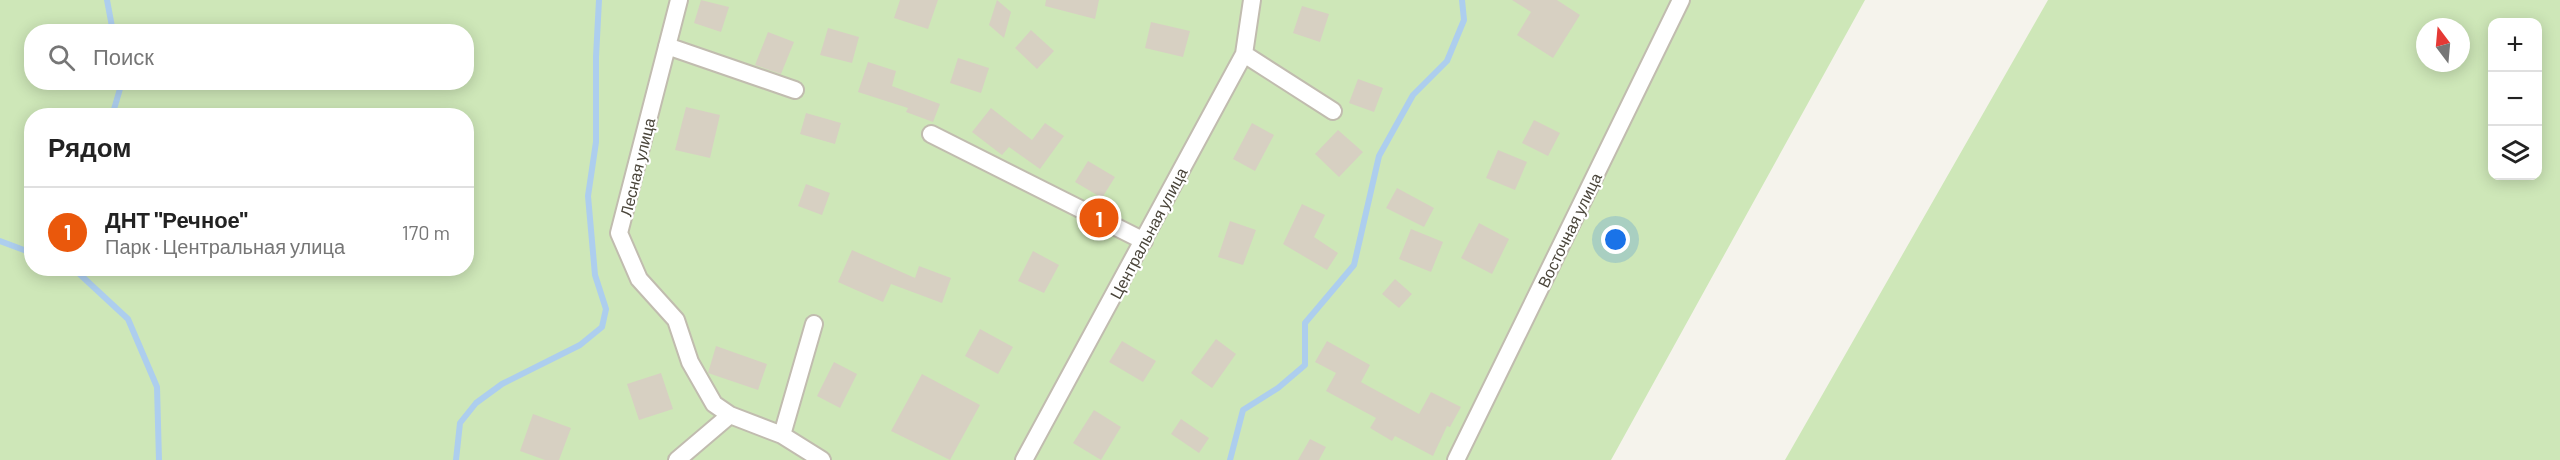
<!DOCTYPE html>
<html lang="ru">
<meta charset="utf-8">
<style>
:root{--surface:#fff;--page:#f2f2f2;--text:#222;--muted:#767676;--line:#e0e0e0;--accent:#ea580c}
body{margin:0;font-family:Barlow,sans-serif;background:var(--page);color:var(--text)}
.controls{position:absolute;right:18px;top:18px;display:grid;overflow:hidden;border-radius:12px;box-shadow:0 3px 15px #0003}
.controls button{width:54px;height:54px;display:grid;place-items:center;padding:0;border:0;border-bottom:2px solid var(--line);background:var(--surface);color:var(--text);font:30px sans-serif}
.compass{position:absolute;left:2416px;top:18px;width:54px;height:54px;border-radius:50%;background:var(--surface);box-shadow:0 3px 15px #0003;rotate:344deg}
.you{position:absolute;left:1616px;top:240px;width:21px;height:21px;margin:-15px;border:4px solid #fff;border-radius:50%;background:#1a73e8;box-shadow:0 0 0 9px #1a73e833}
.badge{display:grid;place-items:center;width:39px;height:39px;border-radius:50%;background:var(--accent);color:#fff;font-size:20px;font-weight:700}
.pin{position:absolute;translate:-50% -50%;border:3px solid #fff;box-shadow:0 2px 6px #0006}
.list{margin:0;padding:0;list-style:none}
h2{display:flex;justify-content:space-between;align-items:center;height:78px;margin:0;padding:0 24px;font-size:26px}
h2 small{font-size:20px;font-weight:400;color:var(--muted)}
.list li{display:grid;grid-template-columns:39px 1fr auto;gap:18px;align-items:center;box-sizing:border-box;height:90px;padding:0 24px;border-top:2px solid var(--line)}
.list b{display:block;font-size:22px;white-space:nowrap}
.list p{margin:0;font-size:20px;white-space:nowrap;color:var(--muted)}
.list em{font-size:20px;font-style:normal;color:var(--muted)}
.icon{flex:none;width:33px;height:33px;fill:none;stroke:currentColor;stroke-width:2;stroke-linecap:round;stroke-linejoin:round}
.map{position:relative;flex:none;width:2560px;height:460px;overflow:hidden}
.search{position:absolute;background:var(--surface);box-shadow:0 3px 15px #0003;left:24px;top:24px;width:450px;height:66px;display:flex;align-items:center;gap:15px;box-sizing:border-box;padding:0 21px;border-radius:24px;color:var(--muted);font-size:22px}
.panel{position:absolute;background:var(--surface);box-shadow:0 3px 15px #0003;left:24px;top:108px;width:450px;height:168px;border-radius:24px}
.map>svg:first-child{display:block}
.green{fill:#cee7b8;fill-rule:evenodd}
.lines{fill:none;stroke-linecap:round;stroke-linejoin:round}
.stream{stroke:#adceee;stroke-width:6}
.building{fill:#d7d0c2}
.street-casing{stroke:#c1bcaf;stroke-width:20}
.street{stroke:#fff;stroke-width:16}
.labels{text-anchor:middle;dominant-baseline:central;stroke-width:4.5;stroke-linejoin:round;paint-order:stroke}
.street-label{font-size:16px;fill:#4a453a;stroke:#fff}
</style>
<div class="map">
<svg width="2560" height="460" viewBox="0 0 2560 460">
<rect width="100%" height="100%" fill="#f5f3ec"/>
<path class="green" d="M0 0H1865L1611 460H0ZM32 32H466V82H32ZM32 116H466V268H32Z
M2048 0H2560V460H1785ZM2492 22H2538V176H2492ZM2425 27H2461V63H2425Z"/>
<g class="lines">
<path class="stream" d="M107 0 113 32
M112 116 122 82
M0 241 32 253
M73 268 128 319 157 387 159 460
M456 460 460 423 476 403 502 384 580 345 602 327 606 309 595 275 588 196 596 142V57L599 0
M1230 460 1243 410 1278 388 1305 365V323L1354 265 1379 156 1413 95 1447 61 1464 20 1462 0"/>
</g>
<path class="building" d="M701 0 729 7 721 32 694 23Z
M900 0H938L928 29 894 18Z
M997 0 1011 12 1004 38 989 25Z
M1046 0H1099L1095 19 1045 6Z
M1512 0H1557L1580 15 1553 58 1517 35 1531 12Z
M1302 6 1329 14 1320 42 1293 33Z
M1151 22 1190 31 1183 57 1145 48Z
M828 28 859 37 852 63 820 55Z
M1031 30 1054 51 1037 69 1015 48Z
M768 32 794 42 781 74 755 65Z
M958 58 989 68 981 93 950 83Z
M868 62 896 71 892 86 940 104 933 122 906 112 908 108 858 92Z
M1358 79 1383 88 1374 112 1349 103Z
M686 107 720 115 710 158 675 150Z
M991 108 1032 140 1045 123 1064 136 1040 169 1009 147 1002 155 972 132Z
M806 113 841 123 835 144 800 134Z
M1534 120 1560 133 1548 156 1522 143Z
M1252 123 1274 135 1255 171 1233 159Z
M1338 130 1363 152 1339 177 1315 154Z
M1498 150 1527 162 1515 190 1486 178Z
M1088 161 1115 177 1102 198 1075 182Z
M806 184 830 193 822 215 798 206Z
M1397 188 1434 208 1424 227 1386 208Z
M1302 204 1325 215 1314 237 1338 253 1327 270 1283 244Z
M1230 221 1256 230 1243 265 1218 257Z
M1479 223 1509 239 1492 274 1461 258Z
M1411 229 1443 242 1431 272 1399 259Z
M852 250 915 278 919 266 951 278 942 303 891 284 883 302 838 282Z
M1033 251 1059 265 1044 293 1018 281Z
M1395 279 1412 294 1399 308 1382 294Z
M980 329 1013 347 998 374 965 356Z
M1216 339 1236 354 1212 388 1191 373Z
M1122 341 1156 361 1143 382 1109 362Z
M1327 341 1370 365 1361 382 1419 414 1431 392 1461 407 1450 427 1447 426 1433 456 1395 436 1392 441 1370 428 1376 418 1326 391 1336 373 1315 362Z
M716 346 767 364 758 390 708 373Z
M834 362 857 374 840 408 817 396Z
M661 373 673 409 639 420 627 384Z
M922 374 980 405 950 460 891 431Z
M1094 410 1121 427 1101 460 1073 443Z
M533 414 571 428 559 460H545L520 451Z
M1181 419 1209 438 1199 453 1171 434Z
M1310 439 1326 447 1319 460H1298Z"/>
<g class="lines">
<g class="street-casing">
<path id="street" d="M679 0 619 233 639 279 676 320 690 362 714 404 730 415 782 435 822 460
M667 46 795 90
M1244 54 1333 111
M931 134 1144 241
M782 435 814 324
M677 460 730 415
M1024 460 1244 54 1252 0
M1456 460 1681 0"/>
</g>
<use href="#street" class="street"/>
</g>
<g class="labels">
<g class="street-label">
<text transform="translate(637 167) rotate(-76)">Лесная улица</text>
<text transform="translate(1569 230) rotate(-64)">Восточная улица</text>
<text transform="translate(1148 233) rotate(-62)">Центральная улица</text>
</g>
</g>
</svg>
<div class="controls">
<button>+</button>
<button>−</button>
<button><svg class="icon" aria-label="layers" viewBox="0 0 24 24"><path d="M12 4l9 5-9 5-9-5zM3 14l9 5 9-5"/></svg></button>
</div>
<svg class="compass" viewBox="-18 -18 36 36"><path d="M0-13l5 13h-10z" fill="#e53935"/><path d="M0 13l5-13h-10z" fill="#767676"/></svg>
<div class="you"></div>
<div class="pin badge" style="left:1099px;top:218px">1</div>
<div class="search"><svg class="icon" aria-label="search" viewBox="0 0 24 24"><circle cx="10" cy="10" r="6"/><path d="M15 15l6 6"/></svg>Поиск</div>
<section class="panel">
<h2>Рядом<small></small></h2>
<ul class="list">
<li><span class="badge">1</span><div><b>ДНТ &quot;Речное&quot;</b><p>Парк · Центральная улица</p></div><em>170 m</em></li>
</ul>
</section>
</div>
